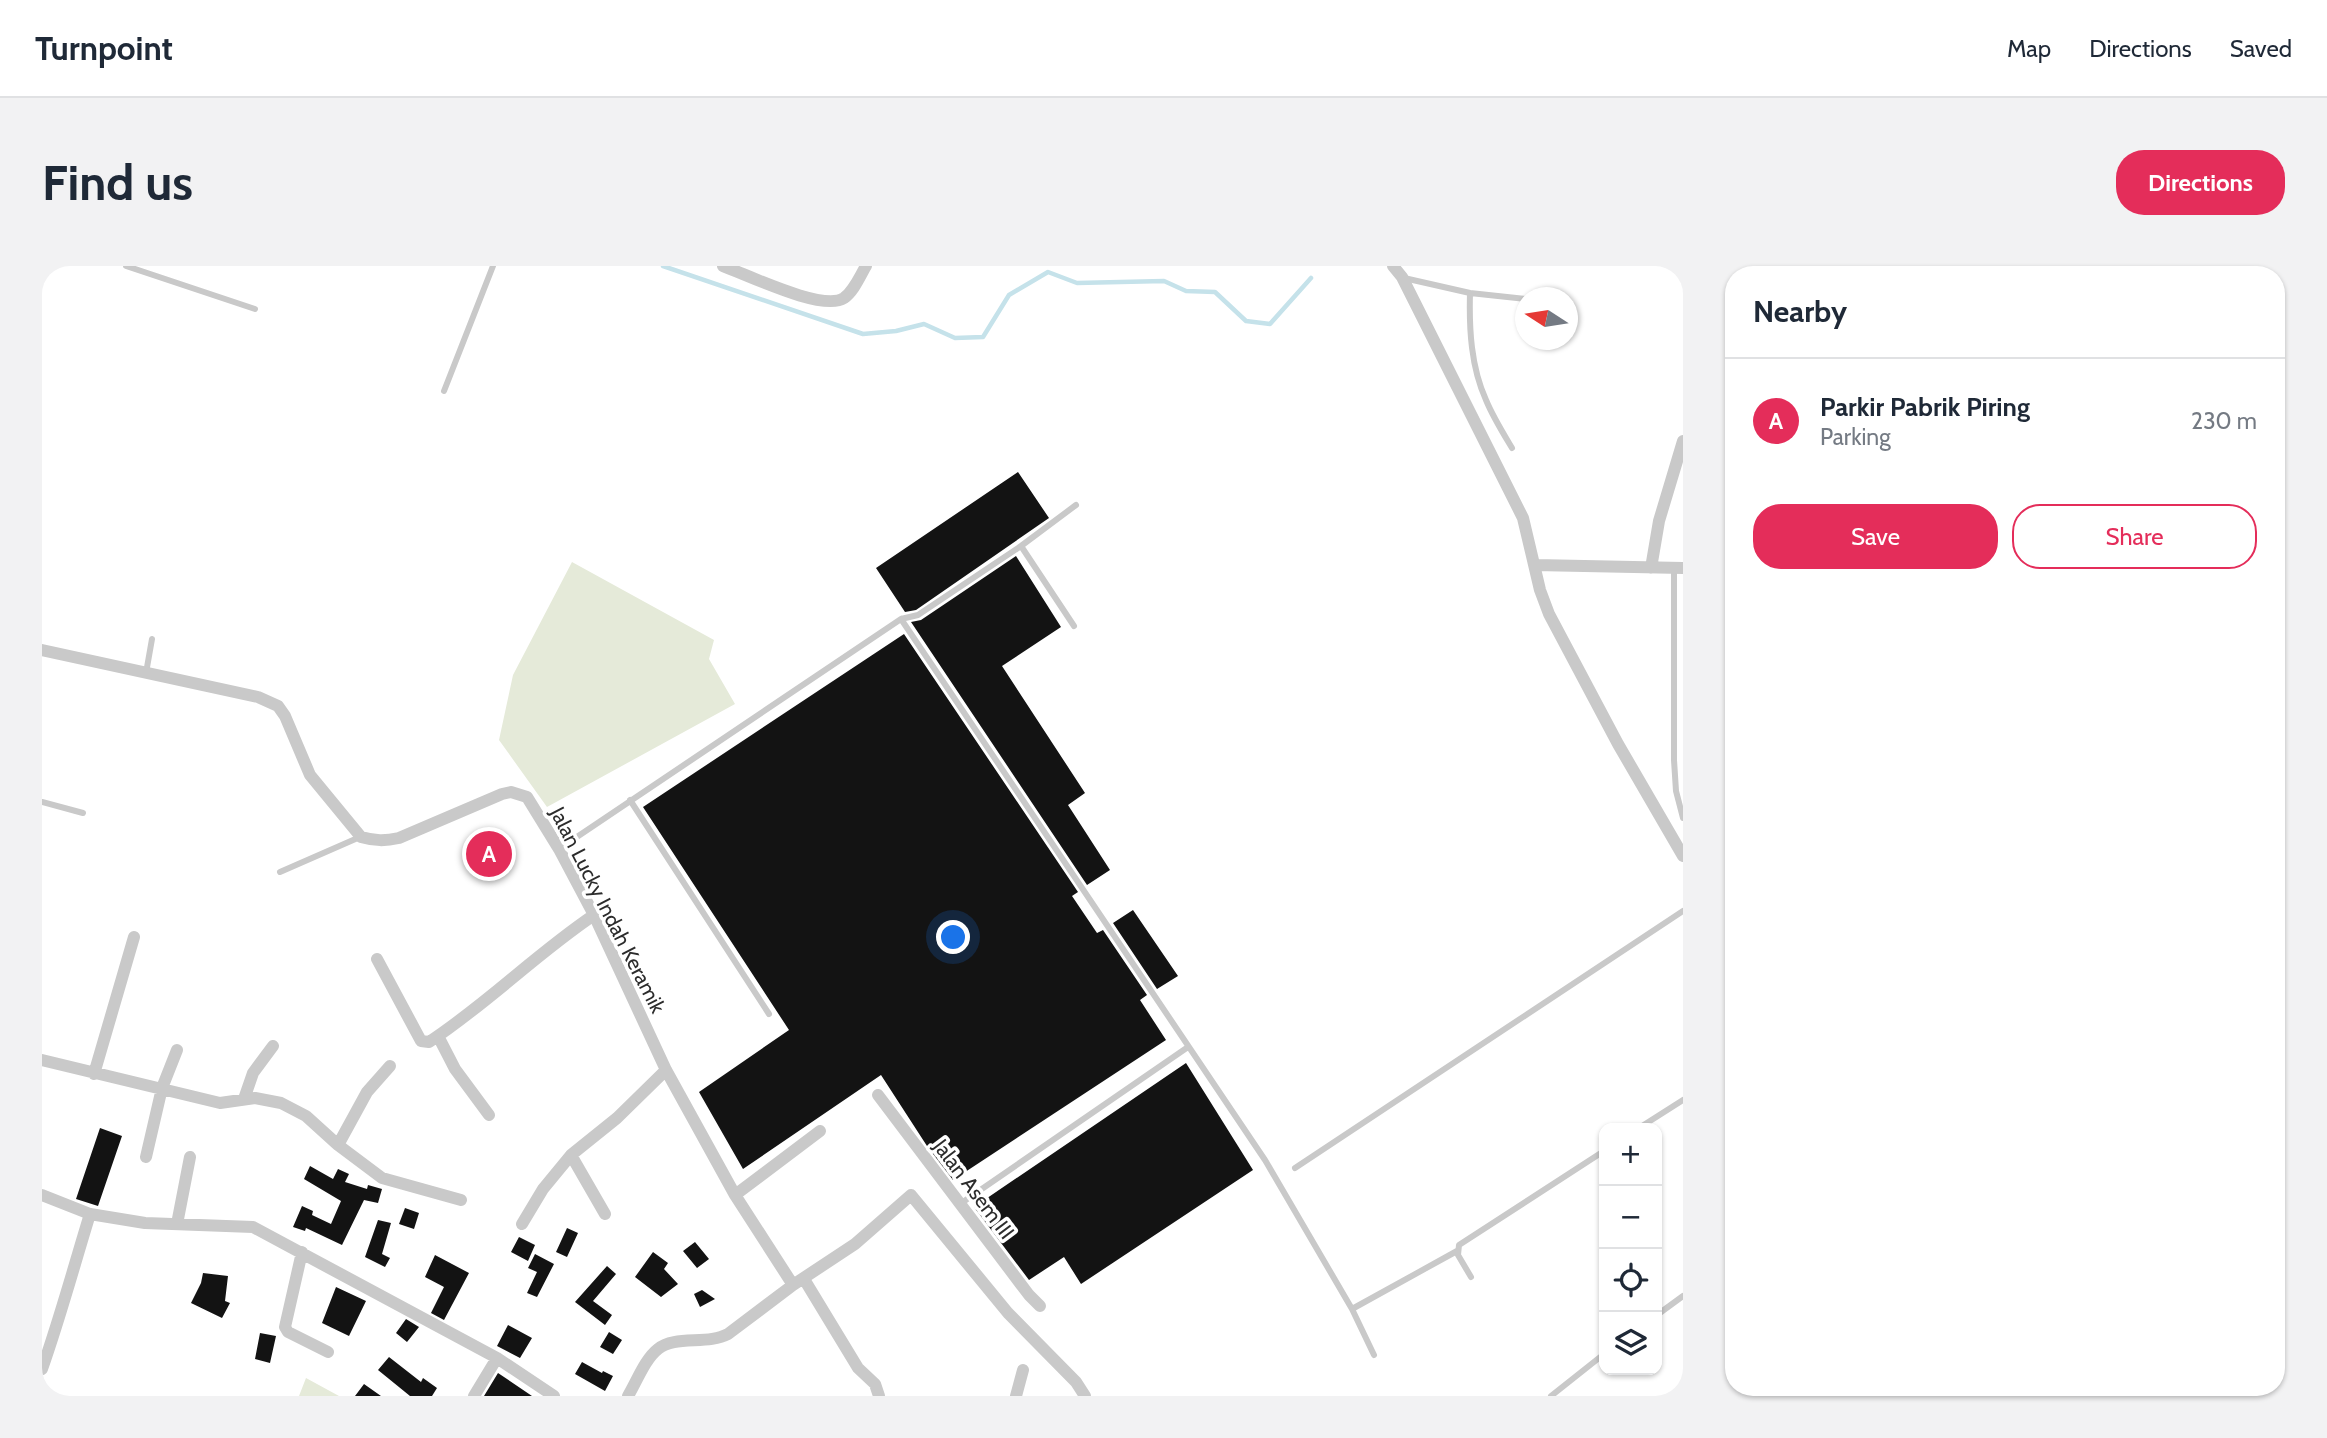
<!DOCTYPE html>
<meta charset="utf-8">
<style>
:root{--surface:#fff;--page:#f2f2f3;--text:#1f2937;--muted:#747a83;--line:#e0e1e3;--accent:#e42d5a}
body{margin:0;font-family:Cabin,sans-serif;background:var(--page);color:var(--text)}
.controls{position:absolute;right:21px;bottom:21px;display:grid;overflow:hidden;border-radius:14px;box-shadow:0 2px 5px #0004}
.controls button{width:63px;height:63px;display:grid;place-items:center;padding:0;border:0;border-bottom:2px solid var(--line);background:var(--surface);color:var(--text);font:35px sans-serif}
.compass{position:absolute;left:1473px;top:21px;width:63px;height:63px;border-radius:50%;background:var(--surface);box-shadow:0 2px 5px #0004;rotate:282deg}
.you{position:absolute;left:912px;top:672px;width:24px;height:24px;margin:-18px;border:5px solid #fff;border-radius:50%;background:#1a73e8;box-shadow:0 0 0 10px #1a73e833}
.badge{display:grid;place-items:center;width:46px;height:46px;border-radius:50%;background:var(--accent);color:#fff;font-size:23px;font-weight:700}
.pin{position:absolute;translate:-50% -50%;border:4px solid #fff;box-shadow:0 2px 7px #0006}
.list{margin:0;padding:0;list-style:none}
h2{display:flex;justify-content:space-between;align-items:center;height:91px;margin:0;padding:0 28px;font-size:30px}
h2 small{font-size:23px;font-weight:400;color:var(--muted)}
.list li{display:grid;grid-template-columns:46px 1fr auto;gap:21px;align-items:center;box-sizing:border-box;height:126px;padding:0 28px;border-top:2px solid var(--line)}
.list b{display:block;font-size:26px;white-space:nowrap}
.list p{margin:0;font-size:23px;white-space:nowrap;color:var(--muted)}
.list em{font-size:23px;font-style:normal;color:var(--muted)}
.actions{display:flex;gap:14px;padding:21px 28px}
.actions a{flex:1;padding:16px 0;border:2px solid var(--accent);border-radius:28px;text-align:center;font-size:24px;color:var(--accent)}
.actions .main{background:var(--accent);color:#fff}
.icon{flex:none;width:38px;height:38px;fill:none;stroke:currentColor;stroke-width:2;stroke-linecap:round;stroke-linejoin:round}
.map{position:relative;flex:none;width:1641px;height:1130px;overflow:hidden;border-radius:28px}
header{display:flex;align-items:center;gap:42px;box-sizing:border-box;height:98px;padding:0 35px;background:var(--surface);border-bottom:2px solid var(--line)}
header strong{font-size:33px}
nav{display:flex;gap:38px;margin-inline-start:auto;font-size:24px}
.intro{display:flex;align-items:center;justify-content:space-between;box-sizing:border-box;height:168px;padding:0 42px}
h1{margin:0;font-size:49px}
.button{padding:18px 32px;border-radius:28px;background:var(--accent);color:#fff;font-size:24px;font-weight:700}
main{display:flex;gap:42px;padding:0 42px}
aside{flex:1;background:var(--surface);border-radius:28px;box-shadow:0 2px 5px #0004}
.map>svg:first-child{display:block}
.green{fill:#e5ead9}
.lines{fill:none;stroke-linecap:round;stroke-linejoin:round}
.stream{stroke:#c5e2ea;stroke-width:4.5}
.building{fill:#131313}
.lane{stroke:#c9c9c9;stroke-width:6}
.street{stroke:#c9c9c9;stroke-width:12}
.labels{text-anchor:middle;dominant-baseline:central;stroke-width:7;stroke-linejoin:round;paint-order:stroke}
.street-label{font-size:21px;fill:#2c2c2c;stroke:#fff}
</style>
<header>
<strong>Turnpoint</strong>
<nav><a>Map</a><a>Directions</a><a>Saved</a></nav>
</header>
<div class="intro"><h1>Find us</h1><a class="button">Directions</a></div>
<main>
<div class="map">
<svg width="1641" height="1130" viewBox="0 0 1641 1130">
<rect width="100%" height="100%" fill="#fff"/>
<path class="green" d="M530 296 672 374 667 393 693 438 505 541 457 474 471 409Z
M264 1112 297 1130H257Z"/>
<g class="lines">
<path class="stream" d="M621 0 821 68 854 65 882 58 913 72 941 71 967 29 1006 6 1035 17 1122 15 1144 25 1173 26 1204 55 1228 58 1269 12"/>
</g>
<path class="building" d="M976 206 1007 252 874 344 863 346 834 302Z
M974 290 1019 361 960 400 1043 527 1026 539 1068 604 1045 619 869 356 879 354Z
M862 368 1036 626 1030 630 1055 667 1061 664 1105 729 1098 734 1124 774 911 914 885 880 839 809 701 903 657 826 747 764 601 541Z
M1091 644 1136 710 1115 723 1071 657Z
M1144 797 1211 904 1039 1018 1022 991 987 1014 932 941Z
M58 862 80 870 56 940 34 933Z
M268 900 291 913 296 903 307 908 303 916 325 923 326 919 340 923 336 937 322 934 300 979 264 962 263 965 251 961 260 940 271 945 270 949 289 958 299 935 262 913Z
M363 942 377 947 372 963 357 958Z
M336 954 349 957 340 988 348 992 343 1001 323 991Z
M525 962 536 967 525 991 514 986Z
M477 971 493 979 486 995 469 986Z
M653 976 667 993 655 1002 641 985Z
M611 986 626 997 622 1003 636 1018 619 1031 593 1011Z
M493 988 512 998 495 1031 485 1027 495 1006 486 1002Z
M393 989 427 1007 402 1054 389 1047 402 1021 383 1011Z
M565 1000 574 1008 551 1035 570 1049 563 1059 533 1036Z
M161 1007 186 1010 183 1035 188 1037 180 1052 149 1037 159 1017Z
M294 1021 324 1035 307 1070 280 1057Z
M660 1024 673 1033 658 1041 652 1028Z
M364 1053 377 1061 365 1076 354 1067Z
M466 1059 490 1072 478 1092 455 1080Z
M567 1066 580 1074 571 1088 558 1081Z
M218 1067 234 1070 228 1097 213 1093Z
M347 1091 379 1116 381 1112 395 1122 390 1130H368L336 1104Z
M540 1096 560 1107 561 1105 571 1110 563 1125 533 1108Z
M456 1107 490 1130H442Z
M322 1118 339 1130H313Z"/>
<g class="lines">
<path class="lane" d="M84 0 213 43
M1362 12 1428 27 1484 33
M1428 27C1427 63 1429 101 1444 134 1451 151 1461 167 1470 182
M402 125 451 0
M979 280 1032 360
M1632 302V494L1634 525 1641 552
M859 353 1223 894 1310 1043 1332 1089
M104 407 110 373
M588 534 727 748
M0 536 41 547
M517 583 859 353 876 349 979 280 1034 239
M238 606 318 571
M1597 862 1641 834
M1253 902 1641 645
M918 938 1146 781
M1429 1011 1416 989 1417 979 1562 885
M1310 1043 1415 985
M1615 1049 1641 1030
M1509 1130 1562 1088"/>
<path class="street" d="M681 0C706 9 781 46 802 32 812 25 818 10 824 0
M1351 0 1360 11 1481 252 1498 324 1507 348 1576 478 1641 590
M1493 299 1641 302
M1609 302 1617 255 1641 175
M0 384 216 431 236 440 243 450 268 509 319 571C333 575 343 575 357 572L460 528 469 526 485 531 517 583 552 649 624 804 693 929 751 1019
M335 693 379 775 387 776C445 738 494 688 552 649
M396 770 413 803 447 849
M0 794 178 837 213 832 239 837 264 850 296 879 340 912 419 934
M52 808 92 671
M836 829 987 1029 998 1040
M202 833 211 807 231 780
M296 879 325 826 348 800
M529 889 563 948
M104 891 120 822 135 784
M0 929 48 948 103 957 211 961 455 1092 512 1130
M693 929 778 865
M135 958 148 891
M480 958 501 923 529 889 575 852 624 804
M260 986 243 1061 246 1066 286 1086
M762 1013 816 1102 833 1118 837 1130
M0 1103C18 1052 32 1000 48 948
M432 1130 455 1092
M586 1130C595 1115 603 1093 616 1083 632 1069 666 1079 686 1068L751 1019 813 978 869 929 966 1047 1034 1116 1043 1130
M974 1130 981 1104"/>
</g>
<g class="labels">
<g class="street-label">
<text transform="translate(566 644) rotate(63)">Jalan Lucky Indah Keramik</text>
<text transform="translate(932 923) rotate(53)">Jalan Asem III</text>
</g>
</g>
</svg>
<div class="controls">
<button>+</button>
<button>−</button>
<button><svg class="icon" aria-label="locate" viewBox="0 0 24 24"><circle cx="12" cy="12" r="6"/><path d="M12 2v4M12 18v4M2 12h4M18 12h4"/></svg></button>
<button><svg class="icon" aria-label="layers" viewBox="0 0 24 24"><path d="M12 4l9 5-9 5-9-5zM3 14l9 5 9-5"/></svg></button>
</div>
<svg class="compass" viewBox="-18 -18 36 36"><path d="M0-13l5 13h-10z" fill="#e53935"/><path d="M0 13l5-13h-10z" fill="#747a83"/></svg>
<div class="you"></div>
<div class="pin badge" style="left:447px;top:588px">A</div>
</div>
<aside>
<h2>Nearby<small></small></h2>
<ul class="list">
<li><span class="badge">A</span><div><b>Parkir Pabrik Piring</b><p>Parking</p></div><em>230 m</em></li>
</ul>
<div class="actions"><a class="main">Save</a><a>Share</a></div>
</aside>
</main>
